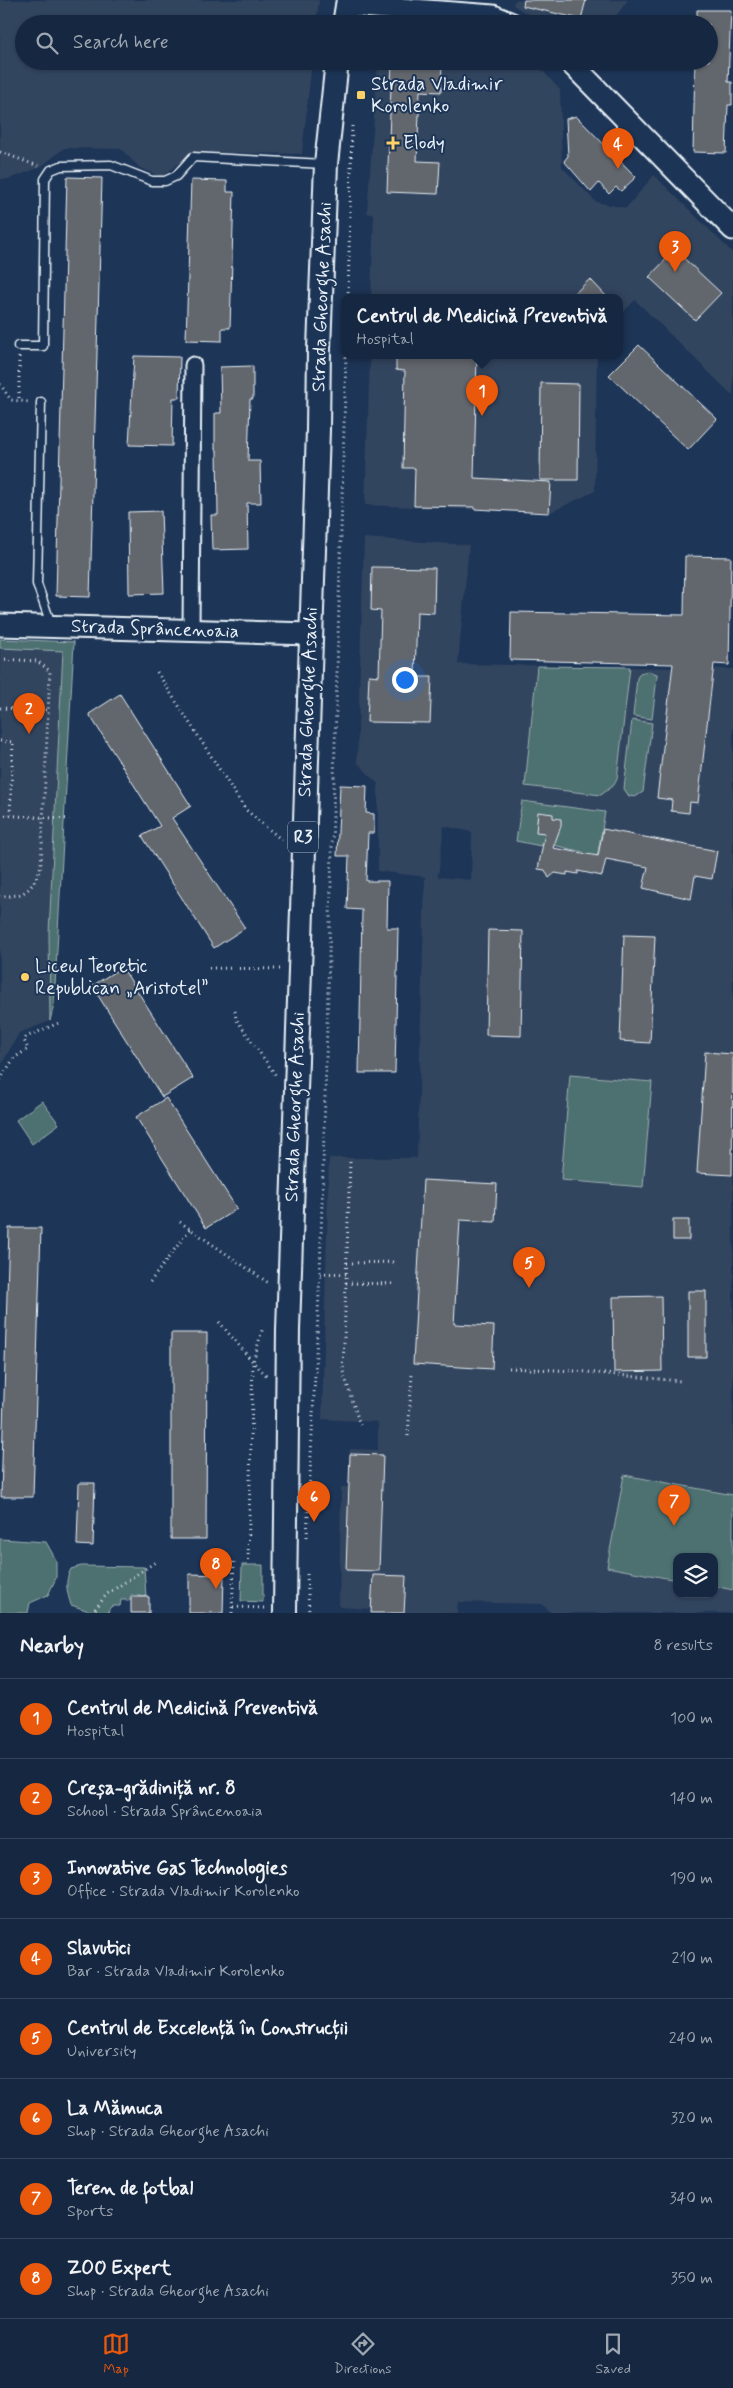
<!DOCTYPE html>
<meta charset="utf-8">
<style>
:root{--surface:#162841;--page:#23344c;--text:#f1f3f6;--muted:#9ea6b1;--line:#35445a;--accent:#ea580c}
body{margin:0;font-family:Mynerve,sans-serif;background:var(--page);color:var(--text)}
.controls{position:absolute;right:15px;bottom:15px;display:grid;overflow:hidden;border-radius:10px;box-shadow:0 1px 4px #0004}
.controls button{width:45px;height:45px;display:grid;place-items:center;padding:0;border:0;border-bottom:1px solid var(--line);background:var(--surface);color:var(--text);font:25px sans-serif}
.you{position:absolute;left:404px;top:679px;width:18px;height:18px;margin:-12px;border:4px solid #fff;border-radius:50%;background:#1a73e8;box-shadow:0 0 0 8px #1a73e833}
.badge{display:grid;place-items:center;width:32px;height:32px;border-radius:50%;background:var(--accent);color:#fff;font-size:16px;font-weight:700}
.pin{position:absolute;translate:-50% -41px;filter:drop-shadow(0 1px 2px #0008)}
.pin::after{content:'';position:absolute;top:26px;width:18px;height:15px;background:inherit;clip-path:polygon(0 0,100% 0,50% 100%)}
.popup{position:absolute;left:341px;top:294px;width:282px;height:65px;box-sizing:border-box;display:grid;place-content:center;border-radius:10px;background:var(--surface);filter:drop-shadow(0 1px 4px #0005);font-size:16px;white-space:nowrap;color:var(--muted)}
.popup b{font-size:19px;color:var(--text)}
.popup::after{content:'';position:absolute;left:50%;top:100%;margin-left:-10px;border:10px solid transparent;border-top-color:var(--surface)}
.list{margin:0;padding:0;list-style:none}
h2{display:flex;justify-content:space-between;align-items:center;height:65px;margin:0;padding:0 20px;font-size:21px}
h2 small{font-size:16px;font-weight:400;color:var(--muted)}
.list li{display:grid;grid-template-columns:32px 1fr auto;gap:15px;align-items:center;box-sizing:border-box;height:80px;padding:0 20px;border-top:1px solid var(--line)}
.list b{display:block;font-size:19px;white-space:nowrap}
.list p{margin:0;font-size:16px;white-space:nowrap;color:var(--muted)}
.list em{font-size:16px;font-style:normal;color:var(--muted)}
.icon{flex:none;width:28px;height:28px;fill:none;stroke:currentColor;stroke-width:2;stroke-linecap:round;stroke-linejoin:round}
.map{position:relative;flex:none;width:733px;height:1613px;overflow:hidden}
.search{position:absolute;background:var(--surface);box-shadow:0 1px 4px #0004;left:15px;right:15px;top:15px;height:55px;display:flex;align-items:center;gap:12px;box-sizing:border-box;padding:0 18px;border-radius:28px;color:var(--muted);font-size:19px}
.sheet{height:705px;background:var(--surface)}
nav{display:flex;justify-content:space-around;align-items:center;box-sizing:border-box;height:70px;border-top:1px solid var(--line);background:var(--surface);font-size:14px;color:var(--muted)}
nav a{display:grid;justify-items:center;gap:2px}
nav .on{color:var(--accent)}
.map>svg:first-child{display:block}
.built{fill:#32445e;fill-rule:evenodd}
.green{fill:#4e6f6f;stroke:#9bb0b4}
.building{fill:#62666d;stroke:#e8f1f8}
.lines{fill:none;stroke-linecap:round;stroke-linejoin:round}
.lane-casing{stroke:#e8f1f8;stroke-width:11}
.street-casing{stroke:#e8f1f8;stroke-width:19}
.secondary-casing{stroke:#e8f1f8;stroke-width:25}
.primary-casing{stroke:#e8f1f8;stroke-width:26}
.path{stroke:#e8f1f8;stroke-width:3;stroke-dasharray:1 4;stroke-linecap:butt}
.lane{stroke:#1d3557;stroke-width:8}
.street{stroke:#1d3557;stroke-width:15}
.secondary{stroke:#1d3557;stroke-width:21}
.primary{stroke:#1d3557;stroke-width:22}
.poi-dot{fill:#ffd166;stroke:#1d3557;stroke-width:2}
.labels{text-anchor:middle;dominant-baseline:central;stroke-width:4;stroke-linejoin:round;paint-order:stroke}
.shield{fill:#1d3557;stroke:#abb9c8;stroke-width:1}
.shield-label{font-size:18px;font-weight:bold;fill:#e8f1f8}
.poi-label{font-size:19px;fill:#e8f1f8;stroke:#1d3557;text-anchor:start}
.street-label{font-size:19px;fill:#e8f1f8;stroke:#1d3557}
</style>
<div class="map">
<svg width="733" height="1613" viewBox="0 0 733 1613">
<rect width="100%" height="100%" fill="#1d3557"/>
<filter id="ink" filterUnits="userSpaceOnUse"><feTurbulence type="fractalNoise" baseFrequency=".02" numOctaves="2"/><feDisplacementMap in="SourceGraphic" scale="10" xChannelSelector="R" yChannelSelector="G"/><feConvolveMatrix kernelMatrix="1 2 1 2 8 2 1 2 1" color-interpolation-filters="sRGB"/></filter>
<g filter="url(#ink)">
<path class="built" d="M0 0H319L316 24H24V61H312L302 154 194 152 161 177 140 168 121 149 64 148 41 167 9 179H0Z
M515 0H628L610 24H544L513 5Z
M378 61H534L560 90 562 167 596 202 626 208 654 175 733 253V396L635 300 620 316V297H371L374 215 367 213Z
M370 355H597L595 491 549 513 365 505Z
M364 538 469 545 458 664 733 669V1613H551L542 1604 458 1602 457 1613H371V1609L339 1607 341 1487H348L350 1449 378 1450V1422L322 1419 329 1158H417L425 877 378 871V784L357 762ZM444 826 472 832 471 880 438 877ZM677 1557H714V1594H677Z
M0 648 63 650 49 933 50 1021 19 1033 0 1067Z"/>
<path class="green" d="M0 639 74 642 54 1004 50 1021 49 933 63 651 0 648Z
M537 666 630 667 617 779 614 785 601 795 525 786Z
M648 671 657 674V677L652 719 633 716 637 678 640 673Z
M632 720 652 723 643 792 635 797 629 796 624 789Z
M522 801 605 812 597 858 583 856V852L541 842V846L516 841Z
M570 1075 652 1082 643 1187 561 1180Z
M42 1101 59 1124 32 1144 16 1120Z
M624 1475 733 1495V1590L714 1586V1557H677V1580L607 1567Z
M0 1539 46 1542 56 1560V1578L48 1595 30 1603 28 1613H0Z
M242 1565H263V1602L241 1601Z
M81 1566 144 1567 146 1597 131 1595V1600H121L120 1606H112L109 1609 108 1613H95L71 1605C67 1592 64 1582 71 1569Z"/>
<path class="building" d="M524 0H586L581 19 523 6Z
M697 10H731L728 82H732V105H728L726 153 693 152 695 61H709V24H697Z
M392 61 442 63 441 92 420 91 417 161 440 162 438 194 387 192Z
M576 116 636 177 621 191 616 187 609 194 599 183 591 192 564 161 568 156 566 119Z
M67 177 102 178 90 597 56 596Z
M191 180 227 181V192H234L230 328H222V341L186 340Z
M675 250 721 293 695 320 649 277Z
M590 279 607 297H571Z
M639 345 717 419 688 450 609 375Z
M396 355H477L474 478 551 482 549 513 474 509V507L414 506 415 468H403L405 371 396 370Z
M134 356 180 357 179 398H173L172 446 129 445Z
M253 366V399H250L248 461H260L261 503H247L248 549 212 550 211 515H218L217 450H215V413H221L220 367Z
M541 383 579 384 578 480H540Z
M161 511 164 593 129 594 128 512Z
M685 556 731 557 729 665 714 664 698 803 690 802 689 813 671 811 672 800 657 798 673 664 510 660 511 612 684 615Z
M372 567 435 568 434 613 417 612 415 677H432L430 723 367 722 369 675 379 676 381 611 371 610Z
M120 694 191 806 172 818 245 928 214 948 142 836 160 826 89 714Z
M340 785 367 786 366 813 374 814V833H368L366 881H388L387 928H398L395 1073H359L362 910 347 909 349 856H337Z
M538 812 553 814V818L561 819V826L553 848 598 856 603 829 717 851 712 879 695 876 691 899 643 888 648 867 606 859 602 876 578 871V874L567 872V875L555 873 549 878 545 870 538 869 545 833 536 832Z
M488 930 523 931 521 1036 486 1035Z
M624 935 655 936 650 1043 620 1041Z
M122 967 193 1078 162 1097 92 986Z
M705 1052 733 1054 732 1175 697 1173Z
M166 1098 237 1209 206 1228 136 1117Z
M423 1180 497 1184 495 1222 460 1220 454 1324 494 1326 492 1369 413 1364Z
M673 1220H689V1240H673Z
M9 1228H41L33 1497H1Z
M688 1291H706V1357H688Z
M661 1296 662 1371 614 1372 613 1297Z
M171 1333H207L206 1539H171Z
M350 1454 383 1455 379 1571 346 1570Z
M79 1483H95L93 1546 77 1545Z
M189 1574 224 1575 223 1613H189Z
M373 1575 406 1576 404 1613H371Z
M131 1597H149V1613H131Z"/>
<g class="lines">
<g class="lane-casing">
<path id="lane" d="M18 346H43L45 179 51 170 61 166 111 165 152 181H165L176 176 193 157 324 164
M41 402 37 584 51 624"/>
</g>
<g class="street-casing">
<path id="street" d="M191 630 193 365"/>
</g>
<g class="secondary-casing">
<path id="secondary" d="M347 5 493 16 512 24
M569 61 733 229
M0 625 310 634"/>
</g>
<g class="primary-casing">
<path id="primary" d="M344 24 348 0
M285 1613 288 1330 318 430 319 349 326 164 337 61"/>
</g>
<path class="path" d="M0 152 41 167
M348 297 352 125
M19 357V402
M0 384 11 400 30 402
M0 659 37 661 50 671 41 866C32 890 26 897 0 896
M157 672 245 809 284 842
M0 708 48 710
M0 741 13 742 10 815
M0 815 70 819
M209 968 281 969
M235 1011 236 1019 277 1077
M0 1080 14 1058 28 1049 24 1040 26 1037 61 1022
M350 1162 343 1371 360 1425
M180 1222 270 1284
M347 1263 396 1262
M320 1273 346 1274
M150 1282 190 1229
M346 1283 395 1284
M219 1322 253 1362 267 1376
M509 1368 576 1371 680 1381
M408 1436 412 1375
M307 1537 320 1273 346 355
M248 1560 253 1362 263 1327
M307 1574 309 1613
M233 1607 266 1608
M92 1613 107 1594 157 1561
M232 1613 234 1560"/>
<use href="#lane" class="lane"/>
<use href="#street" class="street"/>
<use href="#secondary" class="secondary"/>
<use href="#primary" class="primary"/>
</g>
</g>
<g class="poi-dot">
<rect x="356" y="90" width="10" height="10" rx="2.5"/>
<path d="M390.5 135.5h5v5h5v5h-5v5h-5v-5h-5v-5h5z"/>
<circle cx="25" cy="977" r="5"/>
</g>
<g class="labels">
<rect class="shield" x="288" y="821.5" width="30" height="31" rx="4"/>
<g class="shield-label">
<text x="303" y="837">R3</text>
</g>
<g class="poi-label">
<text x="371" y="84">Strada Vladimir<tspan x="371" dy="22">Korolenko</tspan></text>
<text x="403" y="143">Elody</text>
<text x="35" y="966">Liceul Teoretic<tspan x="35" dy="22">Republican „Aristotel”</tspan></text>
</g>
<g class="street-label">
<text transform="translate(322 297) rotate(-88)">Strada Gheorghe Asachi</text>
<text transform="translate(155 629) rotate(2)">Strada Sprâncenoaia</text>
<text transform="translate(308 702) rotate(-88)">Strada Gheorghe Asachi</text>
<text transform="translate(295 1107) rotate(-88)">Strada Gheorghe Asachi</text>
</g>
</g>
</svg>
<div class="controls">
<button><svg class="icon" aria-label="layers" viewBox="0 0 24 24"><path d="M12 4l9 5-9 5-9-5zM3 14l9 5 9-5"/></svg></button>
</div>
<div class="you"></div>
<div class="pin badge" style="left:482px;top:416px">1</div>
<div class="popup"><b>Centrul de Medicină Preventivă</b>Hospital</div>
<div class="pin badge" style="left:29px;top:734px">2</div>
<div class="pin badge" style="left:675px;top:272px">3</div>
<div class="pin badge" style="left:618px;top:169px">4</div>
<div class="pin badge" style="left:529px;top:1288px">5</div>
<div class="pin badge" style="left:314px;top:1522px">6</div>
<div class="pin badge" style="left:674px;top:1526px">7</div>
<div class="pin badge" style="left:216px;top:1589px">8</div>
<div class="search"><svg class="icon" aria-label="search" viewBox="0 0 24 24"><circle cx="10" cy="10" r="6"/><path d="M15 15l6 6"/></svg>Search here</div>
</div>
<section class="sheet">
<h2>Nearby<small>8 results</small></h2>
<ul class="list">
<li><span class="badge">1</span><div><b>Centrul de Medicină Preventivă</b><p>Hospital</p></div><em>100 m</em></li>
<li><span class="badge">2</span><div><b>Creșa-grădiniță nr. 8</b><p>School · Strada Sprâncenoaia</p></div><em>140 m</em></li>
<li><span class="badge">3</span><div><b>Innovative Gas Technologies</b><p>Office · Strada Vladimir Korolenko</p></div><em>190 m</em></li>
<li><span class="badge">4</span><div><b>Slavutici</b><p>Bar · Strada Vladimir Korolenko</p></div><em>210 m</em></li>
<li><span class="badge">5</span><div><b>Centrul de Excelență în Construcții</b><p>University</p></div><em>240 m</em></li>
<li><span class="badge">6</span><div><b>La Mămuca</b><p>Shop · Strada Gheorghe Asachi</p></div><em>320 m</em></li>
<li><span class="badge">7</span><div><b>Teren de fotbal</b><p>Sports</p></div><em>340 m</em></li>
<li><span class="badge">8</span><div><b>ZOO Expert</b><p>Shop · Strada Gheorghe Asachi</p></div><em>350 m</em></li>
</ul>
</section>
<nav>
<a class="on"><svg class="icon" aria-label="map" viewBox="0 0 24 24"><path d="M3 6l6-2 6 2 6-2v14l-6 2-6-2-6 2zM9 4v14M15 6v14"/></svg>Map</a>
<a><svg class="icon" aria-label="directions" viewBox="0 0 24 24"><path d="M12 3l9 9-9 9-9-9zM9 14v-3h6M13 9l2 2-2 2"/></svg>Directions</a>
<a><svg class="icon" aria-label="saved" viewBox="0 0 24 24"><path d="M7 4h10v16l-5-4-5 4z"/></svg>Saved</a>
</nav>
